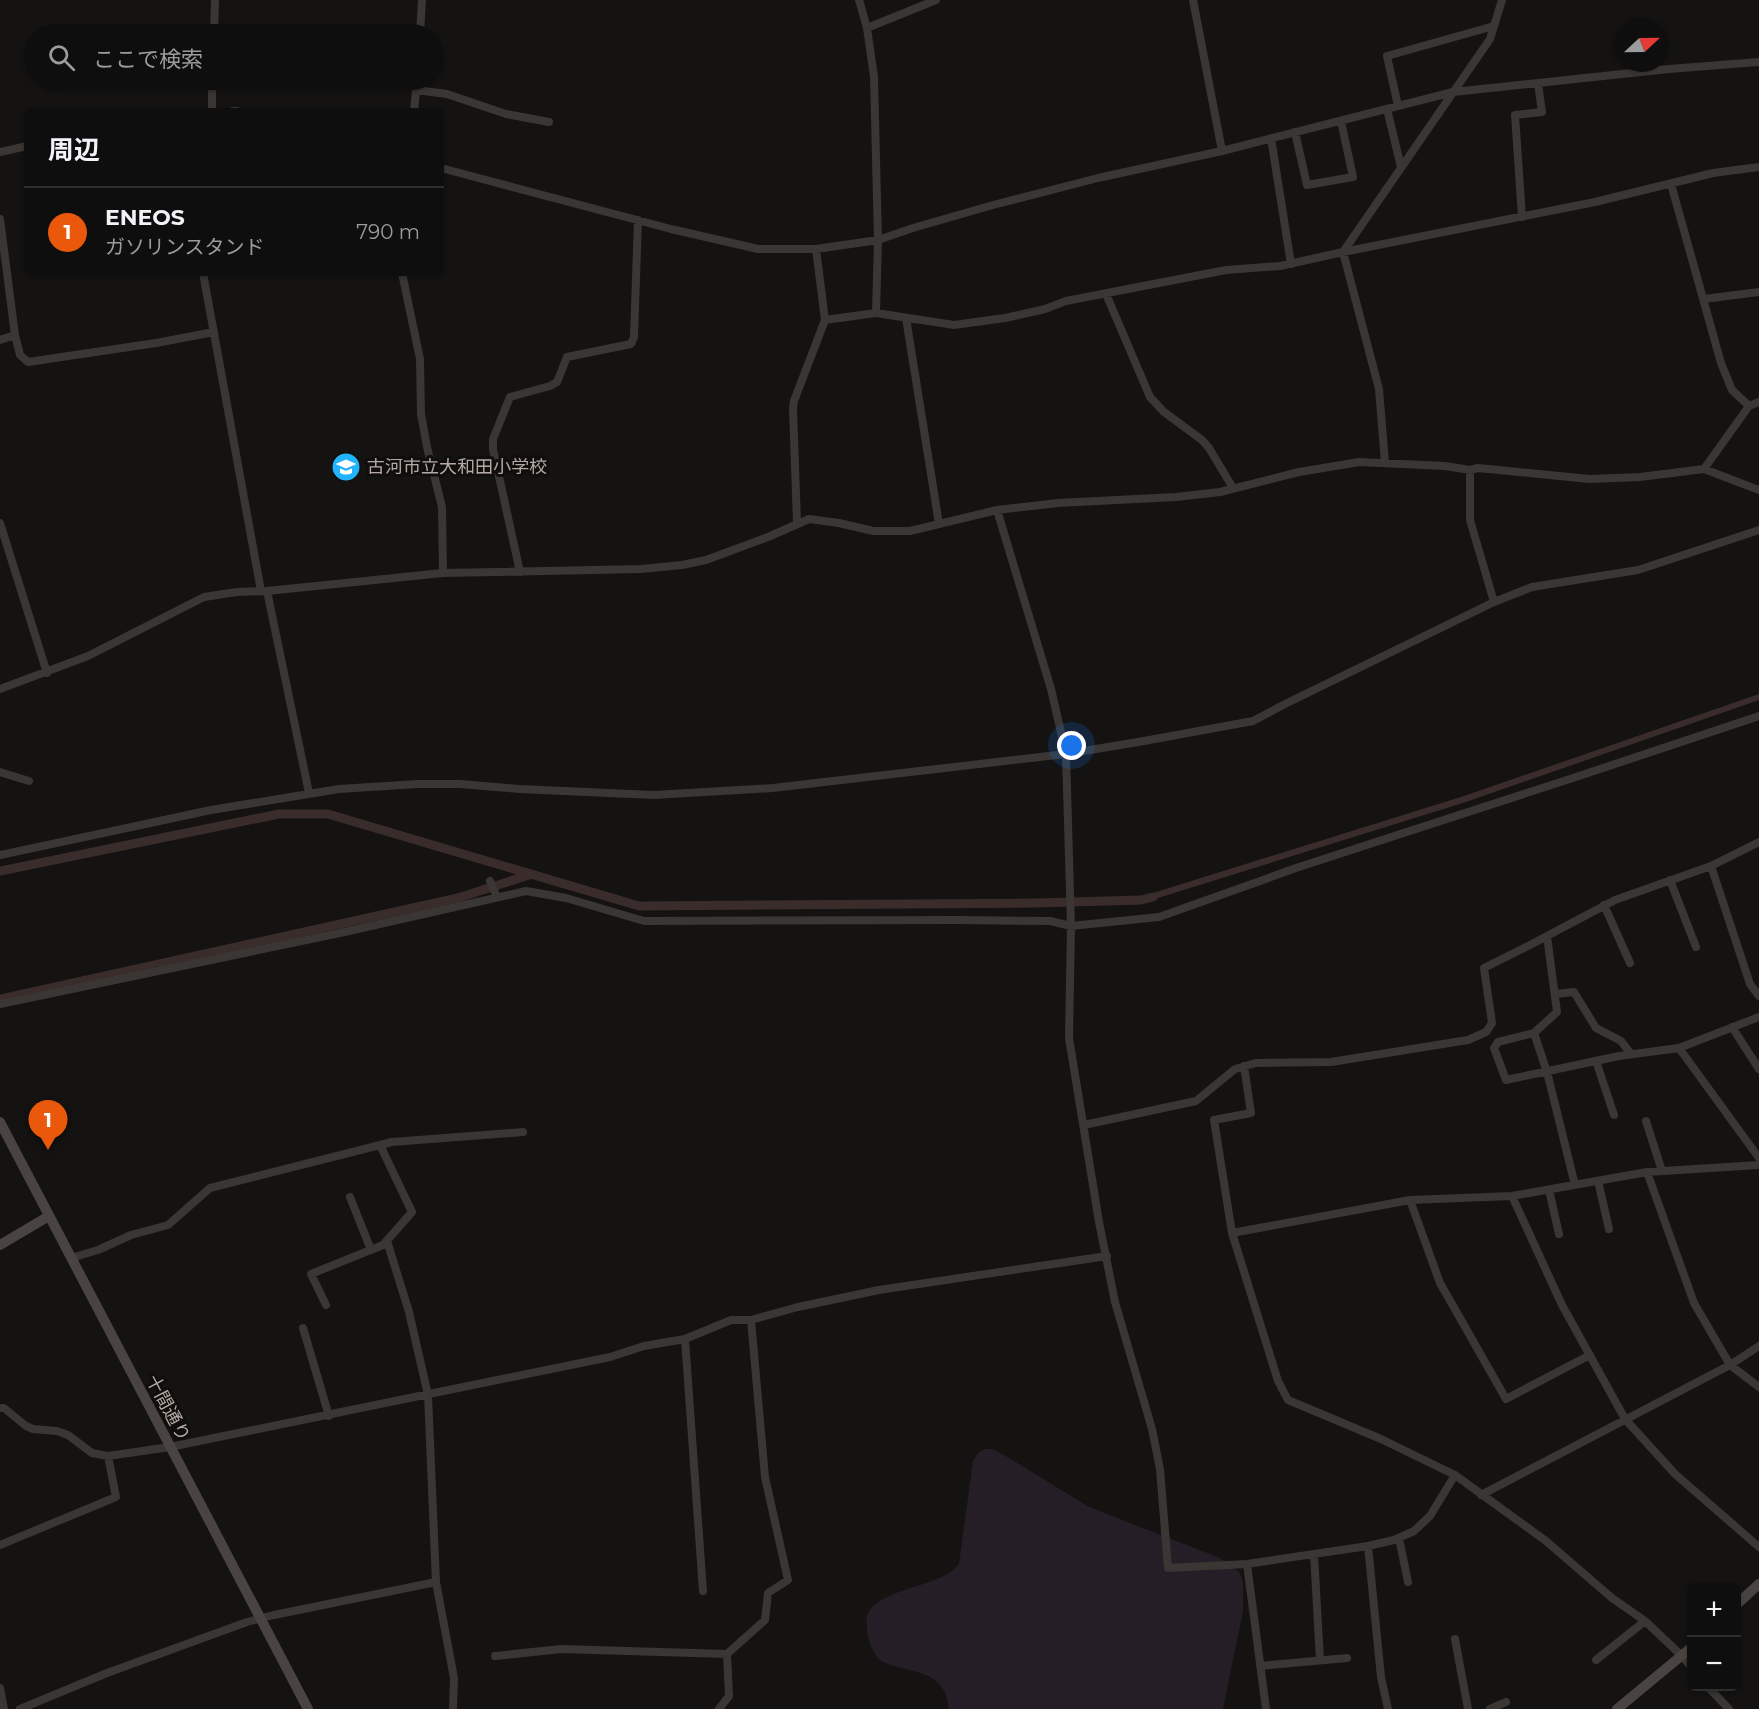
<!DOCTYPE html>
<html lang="ja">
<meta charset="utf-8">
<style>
:root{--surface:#0f0e0e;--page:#1d1c1c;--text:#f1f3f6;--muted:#9b9c9e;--line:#2f2e2e;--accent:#ea580c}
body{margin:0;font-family:Montserrat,"Noto Sans JP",sans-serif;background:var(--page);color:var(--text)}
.controls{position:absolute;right:18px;bottom:18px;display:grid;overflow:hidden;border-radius:9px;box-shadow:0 2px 4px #0004}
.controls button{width:54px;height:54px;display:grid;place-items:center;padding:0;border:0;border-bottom:2px solid var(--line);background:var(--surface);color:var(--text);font:30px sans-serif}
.compass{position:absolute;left:1615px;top:18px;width:54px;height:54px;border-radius:50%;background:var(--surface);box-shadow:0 2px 4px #0004;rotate:68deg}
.you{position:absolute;left:1072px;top:746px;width:21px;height:21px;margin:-15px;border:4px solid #fff;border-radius:50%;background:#1a73e8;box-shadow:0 0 0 9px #1a73e833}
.badge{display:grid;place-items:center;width:39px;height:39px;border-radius:50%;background:var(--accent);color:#fff;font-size:20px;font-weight:700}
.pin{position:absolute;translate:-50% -50px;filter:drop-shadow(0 2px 3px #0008)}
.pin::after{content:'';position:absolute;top:32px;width:21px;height:18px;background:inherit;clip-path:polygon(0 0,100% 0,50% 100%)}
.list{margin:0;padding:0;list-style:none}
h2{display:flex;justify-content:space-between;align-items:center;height:78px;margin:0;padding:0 24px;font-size:26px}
h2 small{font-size:20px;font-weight:400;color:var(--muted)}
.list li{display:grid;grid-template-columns:39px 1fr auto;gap:18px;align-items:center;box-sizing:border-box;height:90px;padding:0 24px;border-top:2px solid var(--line)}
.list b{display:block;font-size:22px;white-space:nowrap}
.list p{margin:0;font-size:20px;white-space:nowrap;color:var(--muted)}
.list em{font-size:20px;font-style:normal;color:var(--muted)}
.icon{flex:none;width:33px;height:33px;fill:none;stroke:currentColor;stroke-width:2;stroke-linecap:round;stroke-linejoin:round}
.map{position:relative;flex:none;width:1759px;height:1709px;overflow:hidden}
.search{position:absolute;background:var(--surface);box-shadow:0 2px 4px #0004;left:24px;top:24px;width:420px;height:66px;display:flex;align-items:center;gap:15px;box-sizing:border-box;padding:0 21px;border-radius:33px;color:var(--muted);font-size:22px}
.panel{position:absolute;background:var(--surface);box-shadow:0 2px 4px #0004;left:24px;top:108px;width:420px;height:168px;border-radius:9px}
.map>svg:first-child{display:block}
.green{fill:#251e27}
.water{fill:#3a2c2a}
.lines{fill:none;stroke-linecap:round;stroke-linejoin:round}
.canal{stroke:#3a2c2a;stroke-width:9}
.street{stroke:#393633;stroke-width:8}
.secondary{stroke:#494441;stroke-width:10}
.labels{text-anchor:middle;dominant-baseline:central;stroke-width:6;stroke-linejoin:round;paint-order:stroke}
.poi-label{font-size:18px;fill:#b5aaa3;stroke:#0f0e0d;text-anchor:start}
.street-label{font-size:18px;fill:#b5aaa3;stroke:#0f0e0d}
</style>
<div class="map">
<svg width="1759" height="1709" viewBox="0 0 1759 1709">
<rect width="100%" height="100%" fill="#141312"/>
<path class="green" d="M986 1449H993L1004 1455 1089 1507 1220 1558 1239 1572 1243 1582V1611L1223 1709H949C945 1666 908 1675 879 1660 872 1651 868 1640 867 1630 867 1625 866 1620 867 1616 879 1586 940 1589 959 1564L973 1461 979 1452Z"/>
<path class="water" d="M1759 694V700L1466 802 1142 903 1140 897 1464 796Z"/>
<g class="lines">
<path class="canal" d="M0 871 279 814H328L639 906 1036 903 1141 900 1153 897
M0 999 458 898 532 874"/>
<path class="street" d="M859 0 867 28 874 77 878 240 876 313
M1193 0 1222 151
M867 28 936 0
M214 34 215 0
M420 34 422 0
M416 90 447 94 506 114 549 122
M1398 106 1387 56 1494 26
M1387 109 1401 167
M212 111V80
M233 111H237
M414 111 417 80
M1295 132 1307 185 1353 177 1341 121
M1271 138 1291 264
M0 152 27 146
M441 168 671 229 758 249H816L878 240 913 228 993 205 1098 178 1222 151 1453 92 1669 69 1759 62
M1671 184 1721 363 1732 390 1749 406
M1522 217 1515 115 1542 112 1538 83
M0 219 15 335 20 355 28 362 156 343 214 332
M203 273 261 591
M402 273 420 359 421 414 427 447 442 507 443 573
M1106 294 1150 397 1164 412 1202 440 1209 448 1233 488
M1704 299 1759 292
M906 318 939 524
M825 320 876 313 954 325 1005 318 1045 309 1066 301 1226 270 1280 266 1343 252 1595 202 1713 173 1759 167
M0 340 15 335
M1385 463 1379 389 1343 252 1490 39 1502 0
M1704 469 1749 406 1759 402
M1470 470V520L1494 602
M997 510 1051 689 1066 754 1071 926 1069 1038 1099 1222 1115 1302 1152 1429 1160 1469 1168 1568 1247 1564 1368 1546 1394 1540 1414 1531 1430 1516 1455 1475
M0 523 47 673
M797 523 793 409 794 401 825 320 816 249
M520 572 493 449V439L510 397 550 386 557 382 567 357 631 344 634 337 638 220
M267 591 309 793
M0 689 88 656 204 597 237 592 267 591 443 573 641 569 682 565 706 560 768 537 809 519 839 523 873 531H910L997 510 1058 503 1176 497 1220 492 1299 472 1359 462 1445 466 1470 470 1478 468 1589 479 1640 477 1704 469 1759 490
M0 772 29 781
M0 855 211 810 339 789 418 784H460L519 789 654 795 773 788 1066 754 1144 741 1253 721 1285 704 1494 602 1532 587 1638 570 1759 530
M1711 866 1750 984 1759 996
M1670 880 1696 947
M490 881 497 897
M1604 905 1630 963
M1547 936 1557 1012 1534 1033 1498 1042 1494 1048 1506 1080 1619 1056 1679 1048 1759 1017
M1555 994 1574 992 1596 1028 1621 1041 1631 1054
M0 1004 340 933 526 891 566 898 644 921 958 920 1050 921 1071 926 1159 917 1299 867 1576 777 1759 716
M1732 1027 1759 1069
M1534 1033 1547 1072 1575 1185
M1679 1048 1759 1158
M1596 1061 1614 1115
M1244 1066 1251 1113 1214 1120 1232 1233 1278 1381 1288 1400 1381 1439 1455 1475 1546 1541 1612 1598 1645 1621 1682 1656 1692 1668
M1646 1121 1662 1171
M1084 1125 1196 1101 1235 1069 1256 1063 1331 1062 1468 1040 1486 1032 1492 1023 1484 968 1530 945 1615 900 1711 866 1759 842
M1647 1172 1694 1303 1730 1365 1759 1387
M1598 1181 1609 1229
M1549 1190 1559 1234
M1512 1196 1562 1305 1625 1419 1675 1474 1759 1547
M350 1197 371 1250
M1410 1200 1440 1283 1506 1399 1590 1355
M1232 1233 1410 1200 1512 1196 1647 1172 1759 1165
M387 1241 409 1312 428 1395 436 1582 454 1678 453 1709
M71 1258 98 1250 131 1235 168 1225 210 1188 392 1142 523 1132
M326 1305 311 1274 383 1245 412 1212 380 1145
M303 1328 329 1416
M685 1339 703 1591
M0 1408H4L26 1426 33 1429 57 1431 68 1435 92 1453 108 1456 170 1447 610 1357 644 1346 685 1339 731 1320H751L798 1307 879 1290 1107 1256
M1481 1495 1730 1365 1759 1346
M1399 1538 1408 1582
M0 1545 116 1497 108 1456
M1368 1546 1381 1677 1388 1709
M1314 1554 1320 1660
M1247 1564 1266 1709
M1455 1639 1468 1709
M495 1656 561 1649 727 1654 765 1620 768 1593 788 1580 765 1477 751 1320
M1596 1660 1645 1621
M1260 1666 1347 1658
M1707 1686 1729 1709
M0 1688 4 1709
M20 1709 107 1673 247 1622 274 1615 436 1582
M719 1709 729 1696 727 1654
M1490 1709 1506 1702"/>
<path class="secondary" d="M0 1122 308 1709
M0 1245 49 1216
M1736 1605 1759 1584
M1617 1709 1692 1647"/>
</g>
<defs>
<g id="school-disc" transform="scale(1.5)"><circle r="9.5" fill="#23b3fb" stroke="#0f0e0d"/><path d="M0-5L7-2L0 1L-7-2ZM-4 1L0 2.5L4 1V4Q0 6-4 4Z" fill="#fff"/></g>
</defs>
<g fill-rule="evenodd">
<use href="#school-disc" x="346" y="467"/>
</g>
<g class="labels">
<g class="poi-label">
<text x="367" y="467">古河市立大和田小学校</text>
</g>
<g class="street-label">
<text transform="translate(168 1408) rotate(62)">十間通り</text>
</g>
</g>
</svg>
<div class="controls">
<button>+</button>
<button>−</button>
</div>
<svg class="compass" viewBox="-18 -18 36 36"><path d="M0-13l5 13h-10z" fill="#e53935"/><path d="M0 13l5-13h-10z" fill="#9b9c9e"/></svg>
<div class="you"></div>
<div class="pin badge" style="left:48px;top:1150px">1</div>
<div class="search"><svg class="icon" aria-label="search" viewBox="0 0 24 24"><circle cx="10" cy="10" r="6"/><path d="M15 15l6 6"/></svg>ここで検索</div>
<section class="panel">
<h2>周辺<small></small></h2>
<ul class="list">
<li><span class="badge">1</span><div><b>ENEOS</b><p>ガソリンスタンド</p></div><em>790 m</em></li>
</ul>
</section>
</div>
